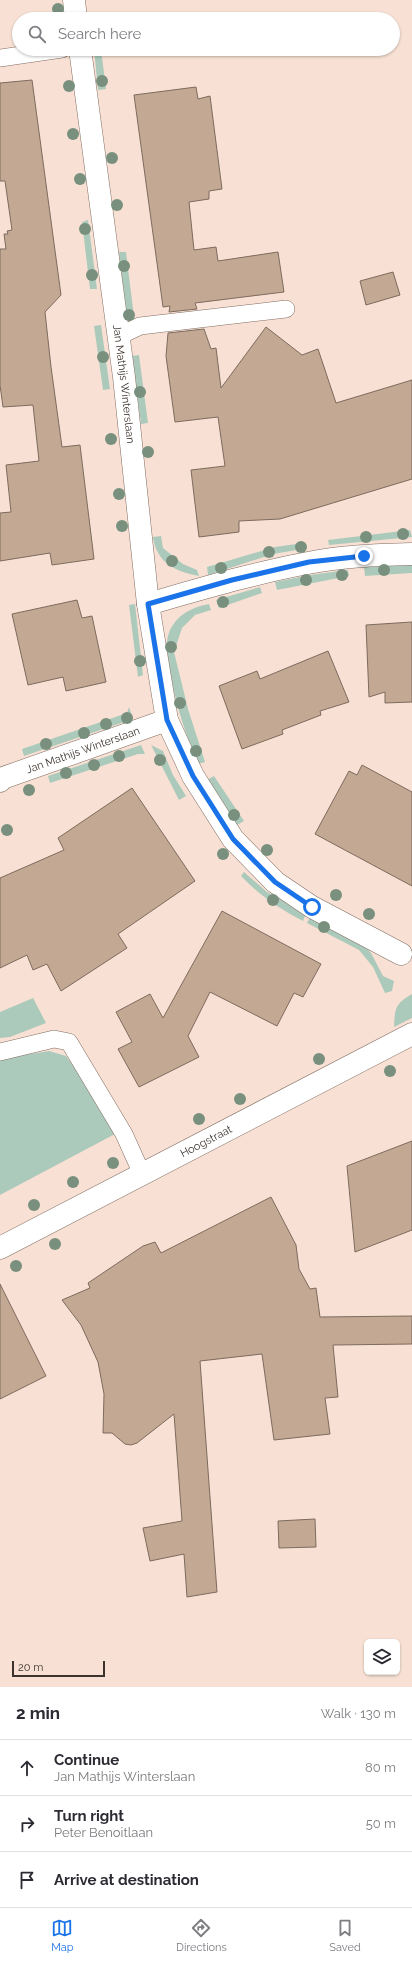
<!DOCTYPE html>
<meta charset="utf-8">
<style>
:root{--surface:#fff;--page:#f2f2f3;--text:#2b2b33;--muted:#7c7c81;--line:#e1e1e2;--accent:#1a73e8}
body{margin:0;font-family:Raleway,sans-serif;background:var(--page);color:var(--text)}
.controls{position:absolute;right:12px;bottom:12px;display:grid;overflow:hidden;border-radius:6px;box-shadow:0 1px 3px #0004}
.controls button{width:36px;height:36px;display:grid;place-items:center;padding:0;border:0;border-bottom:1px solid var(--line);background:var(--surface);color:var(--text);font:20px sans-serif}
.scale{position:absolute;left:12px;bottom:10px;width:93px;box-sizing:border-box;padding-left:4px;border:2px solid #3c332e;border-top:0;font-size:11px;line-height:14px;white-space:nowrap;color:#3c332e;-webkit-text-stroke:3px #f8e1d4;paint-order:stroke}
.stop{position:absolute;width:12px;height:12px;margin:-9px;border:3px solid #1a73e8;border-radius:50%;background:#fff}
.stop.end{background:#1a73e8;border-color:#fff;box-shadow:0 1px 4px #0008}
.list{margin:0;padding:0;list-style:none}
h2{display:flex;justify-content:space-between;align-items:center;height:52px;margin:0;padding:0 16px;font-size:17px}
h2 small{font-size:13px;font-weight:400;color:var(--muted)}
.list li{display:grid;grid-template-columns:26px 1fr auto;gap:12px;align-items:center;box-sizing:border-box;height:56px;padding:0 16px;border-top:1px solid var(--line)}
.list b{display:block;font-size:15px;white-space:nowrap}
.list p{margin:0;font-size:13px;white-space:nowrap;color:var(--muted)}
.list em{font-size:13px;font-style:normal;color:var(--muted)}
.icon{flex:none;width:22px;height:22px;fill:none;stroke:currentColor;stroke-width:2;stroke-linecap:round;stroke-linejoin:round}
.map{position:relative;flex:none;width:412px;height:1687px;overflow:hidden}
.search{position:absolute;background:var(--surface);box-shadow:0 1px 3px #0004;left:12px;right:12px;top:12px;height:44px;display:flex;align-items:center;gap:10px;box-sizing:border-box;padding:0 14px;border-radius:22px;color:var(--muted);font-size:15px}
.sheet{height:220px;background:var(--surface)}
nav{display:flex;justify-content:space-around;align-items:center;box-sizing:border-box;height:56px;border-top:1px solid var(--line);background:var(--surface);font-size:11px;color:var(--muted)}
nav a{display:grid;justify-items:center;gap:2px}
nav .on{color:var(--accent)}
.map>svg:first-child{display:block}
.green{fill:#accabb}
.building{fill:#c3a893;stroke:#7d6b5d}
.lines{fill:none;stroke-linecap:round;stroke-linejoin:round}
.service-casing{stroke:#816d62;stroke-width:18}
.minor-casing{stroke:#816d62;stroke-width:23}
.secondary-casing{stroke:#816d62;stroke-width:23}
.service{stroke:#fff;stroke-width:17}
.minor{stroke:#fff;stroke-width:22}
.secondary{stroke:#fff;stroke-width:22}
.tree{fill:#78907d}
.route{stroke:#1a73e8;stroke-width:5}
.labels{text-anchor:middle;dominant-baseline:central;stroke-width:3.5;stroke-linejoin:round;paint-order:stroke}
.street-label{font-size:11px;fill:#3c332e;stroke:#f8e1d4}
</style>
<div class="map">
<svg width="412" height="1687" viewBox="0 0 412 1687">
<rect width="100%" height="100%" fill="#f8e1d4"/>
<path class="green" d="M94 49H101L106 89 98 90Z
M88 220 97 289H90L82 222Z
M119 252H126L135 325 128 326Z
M101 325 110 389 103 390 94 326Z
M139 355 148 423 141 424 132 356Z
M410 530 412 537 329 545 328 540Z
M161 536 163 548 183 564 197 570 199 576C174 571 157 563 153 537Z
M303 543V549L273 554 208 575 207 567 275 547Z
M412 565V573L365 576 364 567Z
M348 570 349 576 277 590 275 582 310 575Z
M260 587 262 593 219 608 216 600Z
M135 604 143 675 138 677 129 605Z
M209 604 211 610 195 615 182 628 174 652 188 709 205 762 198 764C185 733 175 703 170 670 168 659 165 647 168 636 173 617 191 607 209 604Z
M129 707 133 719 24 756 22 749 127 713Z
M141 745 145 754H138L50 783 48 776Z
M151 745 163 751 173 775 186 796 179 800Z
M214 776 244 821 237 825 207 780Z
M244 872 267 892 306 913 303 921C280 909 259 895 241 876Z
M310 917 364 945 371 953 383 976 394 981 392 991 385 993 373 967 359 950 307 923Z
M412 994V1018L394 1027C395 1008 395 1004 412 994Z
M33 998 46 1023 10 1037 0 1038V1012Z
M49 1051 66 1056 80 1075 115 1134 0 1195V1059Z"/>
<path class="building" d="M32 80 61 295 45 312 51 367 62 447 80 445 94 559 52 565 50 553 0 561V513L11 512 6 465 39 461 33 405 3 407 0 385V249H6L4 234H8L7 231 12 230 5 181H0V83Z
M196 87 198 99 210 96 222 189 209 191V199L189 202 194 250 216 247 218 261 278 252 284 292 195 303 197 309 169 312 170 306 163 307 134 95Z
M393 272 400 295 366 305 360 281Z
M266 327 302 355 318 349 336 403 412 380V479L280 519 239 521V532L199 537 191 470 225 466 218 417 175 422 166 356 168 333 204 329 211 349 216 348 221 388Z
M77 600 82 618 92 616 106 682 66 691 63 677 28 685 12 614Z
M412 622V702L385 703V692L369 697 366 625Z
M328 651 349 702 320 711 321 715 282 730 283 734 242 749 219 686 257 671 260 679Z
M362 765 412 792V886L315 834 349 771 357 775Z
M132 788 195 881 118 934 127 948 61 991 47 964 33 970 27 955 0 968V878L64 850 58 838Z
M222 911 321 964 303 997 294 993 277 1026 210 992 188 1036 199 1057 139 1087 118 1049 132 1042 116 1012 150 994 163 1018Z
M412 1141V1230L355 1252 347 1166Z
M271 1197 296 1245 299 1269 310 1289 316 1288 320 1317 412 1316V1344L333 1345 338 1397 325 1398 330 1434 274 1440 262 1354 200 1361 217 1592 187 1597 184 1554 150 1561 143 1528 182 1521 174 1414 137 1443 131 1445 125 1444 112 1433H103L104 1394 98 1362 81 1325 62 1300 90 1288 88 1283 143 1246 155 1242 161 1253Z
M0 1284 46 1376 0 1399Z
M315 1519 316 1547 279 1548 278 1521Z"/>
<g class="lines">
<g class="service-casing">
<path id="service" d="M0 58 62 49
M119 336 140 326 286 309
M0 1052 54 1039 69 1042 124 1134 142 1174"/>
</g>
<g class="minor-casing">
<g id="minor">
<path d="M74 0 76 19"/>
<path id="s1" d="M80 49 124 377 148 604 167 720 193 776 233 839 275 882 312 907 401 954"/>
<path d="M148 604C201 589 254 573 308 563 342 556 377 555 412 554"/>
<path id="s2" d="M0 781 3 778 167 720"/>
</g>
</g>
<g class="secondary-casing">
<g id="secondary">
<path id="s3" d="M0 1248 412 1034"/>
</g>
</g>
<use href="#service" class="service"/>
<use href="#minor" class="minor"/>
<use href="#secondary" class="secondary"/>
</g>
<g class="tree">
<circle cx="58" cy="9" r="6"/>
<circle cx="102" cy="81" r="6"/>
<circle cx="69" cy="86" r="6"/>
<circle cx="73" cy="134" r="6"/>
<circle cx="112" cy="158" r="6"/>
<circle cx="80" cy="179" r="6"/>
<circle cx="117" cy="205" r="6"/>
<circle cx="85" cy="229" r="6"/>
<circle cx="124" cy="266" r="6"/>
<circle cx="92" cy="275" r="6"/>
<circle cx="129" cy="315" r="6"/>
<circle cx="103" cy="357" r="6"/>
<circle cx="140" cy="392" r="6"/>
<circle cx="111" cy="439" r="6"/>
<circle cx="148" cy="452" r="6"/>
<circle cx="119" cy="494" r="6"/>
<circle cx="122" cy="526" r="6"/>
<circle cx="403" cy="534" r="6"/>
<circle cx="366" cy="537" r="6"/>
<circle cx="301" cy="547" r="6"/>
<circle cx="269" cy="552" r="6"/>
<circle cx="172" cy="561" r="6"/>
<circle cx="221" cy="568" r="6"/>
<circle cx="384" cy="570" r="6"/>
<circle cx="342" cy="575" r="6"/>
<circle cx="306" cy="580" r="6"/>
<circle cx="223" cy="602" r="6"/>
<circle cx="171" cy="647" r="6"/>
<circle cx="140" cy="661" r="6"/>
<circle cx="180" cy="703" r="6"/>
<circle cx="127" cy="718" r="6"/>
<circle cx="106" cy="724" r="6"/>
<circle cx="84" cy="733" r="6"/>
<circle cx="46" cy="744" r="6"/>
<circle cx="196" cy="751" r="6"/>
<circle cx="119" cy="756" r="6"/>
<circle cx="160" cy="760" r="6"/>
<circle cx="94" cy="765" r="6"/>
<circle cx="66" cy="773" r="6"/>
<circle cx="29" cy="790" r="6"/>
<circle cx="234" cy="815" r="6"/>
<circle cx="7" cy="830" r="6"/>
<circle cx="267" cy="850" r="6"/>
<circle cx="223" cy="854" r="6"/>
<circle cx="336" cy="895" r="6"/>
<circle cx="273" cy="900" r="6"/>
<circle cx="369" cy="914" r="6"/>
<circle cx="324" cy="927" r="6"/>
<circle cx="319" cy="1059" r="6"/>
<circle cx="390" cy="1071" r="6"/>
<circle cx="240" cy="1099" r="6"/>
<circle cx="199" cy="1119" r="6"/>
<circle cx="113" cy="1163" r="6"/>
<circle cx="73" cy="1182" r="6"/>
<circle cx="34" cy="1205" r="6"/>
<circle cx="55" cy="1244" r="6"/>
<circle cx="16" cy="1266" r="6"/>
</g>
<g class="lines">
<path class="route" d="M312 907 275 882 233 839 193 776 167 720 148 604 232 580 309 562 364 556"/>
</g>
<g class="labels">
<g class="street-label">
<text stroke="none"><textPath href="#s1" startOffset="338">Jan Mathijs Winterslaan</textPath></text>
<text stroke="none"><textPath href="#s2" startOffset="89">Jan Mathijs Winterslaan</textPath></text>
<text stroke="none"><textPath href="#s3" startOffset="232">Hoogstraat</textPath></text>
</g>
</g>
</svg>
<div class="controls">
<button><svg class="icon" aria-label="layers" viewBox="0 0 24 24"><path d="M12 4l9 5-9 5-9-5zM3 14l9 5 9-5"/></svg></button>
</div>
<div class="scale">20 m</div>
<div class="stop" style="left:312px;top:907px"></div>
<div class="stop end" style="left:364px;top:556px"></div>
<div class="search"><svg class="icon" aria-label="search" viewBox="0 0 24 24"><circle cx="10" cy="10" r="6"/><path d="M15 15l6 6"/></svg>Search here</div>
</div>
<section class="sheet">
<h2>2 min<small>Walk · 130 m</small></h2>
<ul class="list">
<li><svg class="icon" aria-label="ahead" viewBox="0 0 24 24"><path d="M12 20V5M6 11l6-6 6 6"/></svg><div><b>Continue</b><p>Jan Mathijs Winterslaan</p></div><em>80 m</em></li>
<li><svg class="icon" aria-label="right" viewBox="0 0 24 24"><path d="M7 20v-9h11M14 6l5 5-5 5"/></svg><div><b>Turn right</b><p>Peter Benoitlaan</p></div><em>50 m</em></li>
<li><svg class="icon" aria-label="arrive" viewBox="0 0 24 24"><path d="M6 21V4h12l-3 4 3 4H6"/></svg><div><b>Arrive at destination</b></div></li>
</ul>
</section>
<nav>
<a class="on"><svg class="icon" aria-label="map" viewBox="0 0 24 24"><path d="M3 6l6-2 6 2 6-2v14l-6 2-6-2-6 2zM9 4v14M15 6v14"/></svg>Map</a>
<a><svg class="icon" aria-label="directions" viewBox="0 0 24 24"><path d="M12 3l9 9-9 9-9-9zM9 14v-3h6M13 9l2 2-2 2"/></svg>Directions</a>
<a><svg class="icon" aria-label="saved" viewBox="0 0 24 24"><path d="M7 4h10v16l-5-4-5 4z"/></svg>Saved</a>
</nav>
